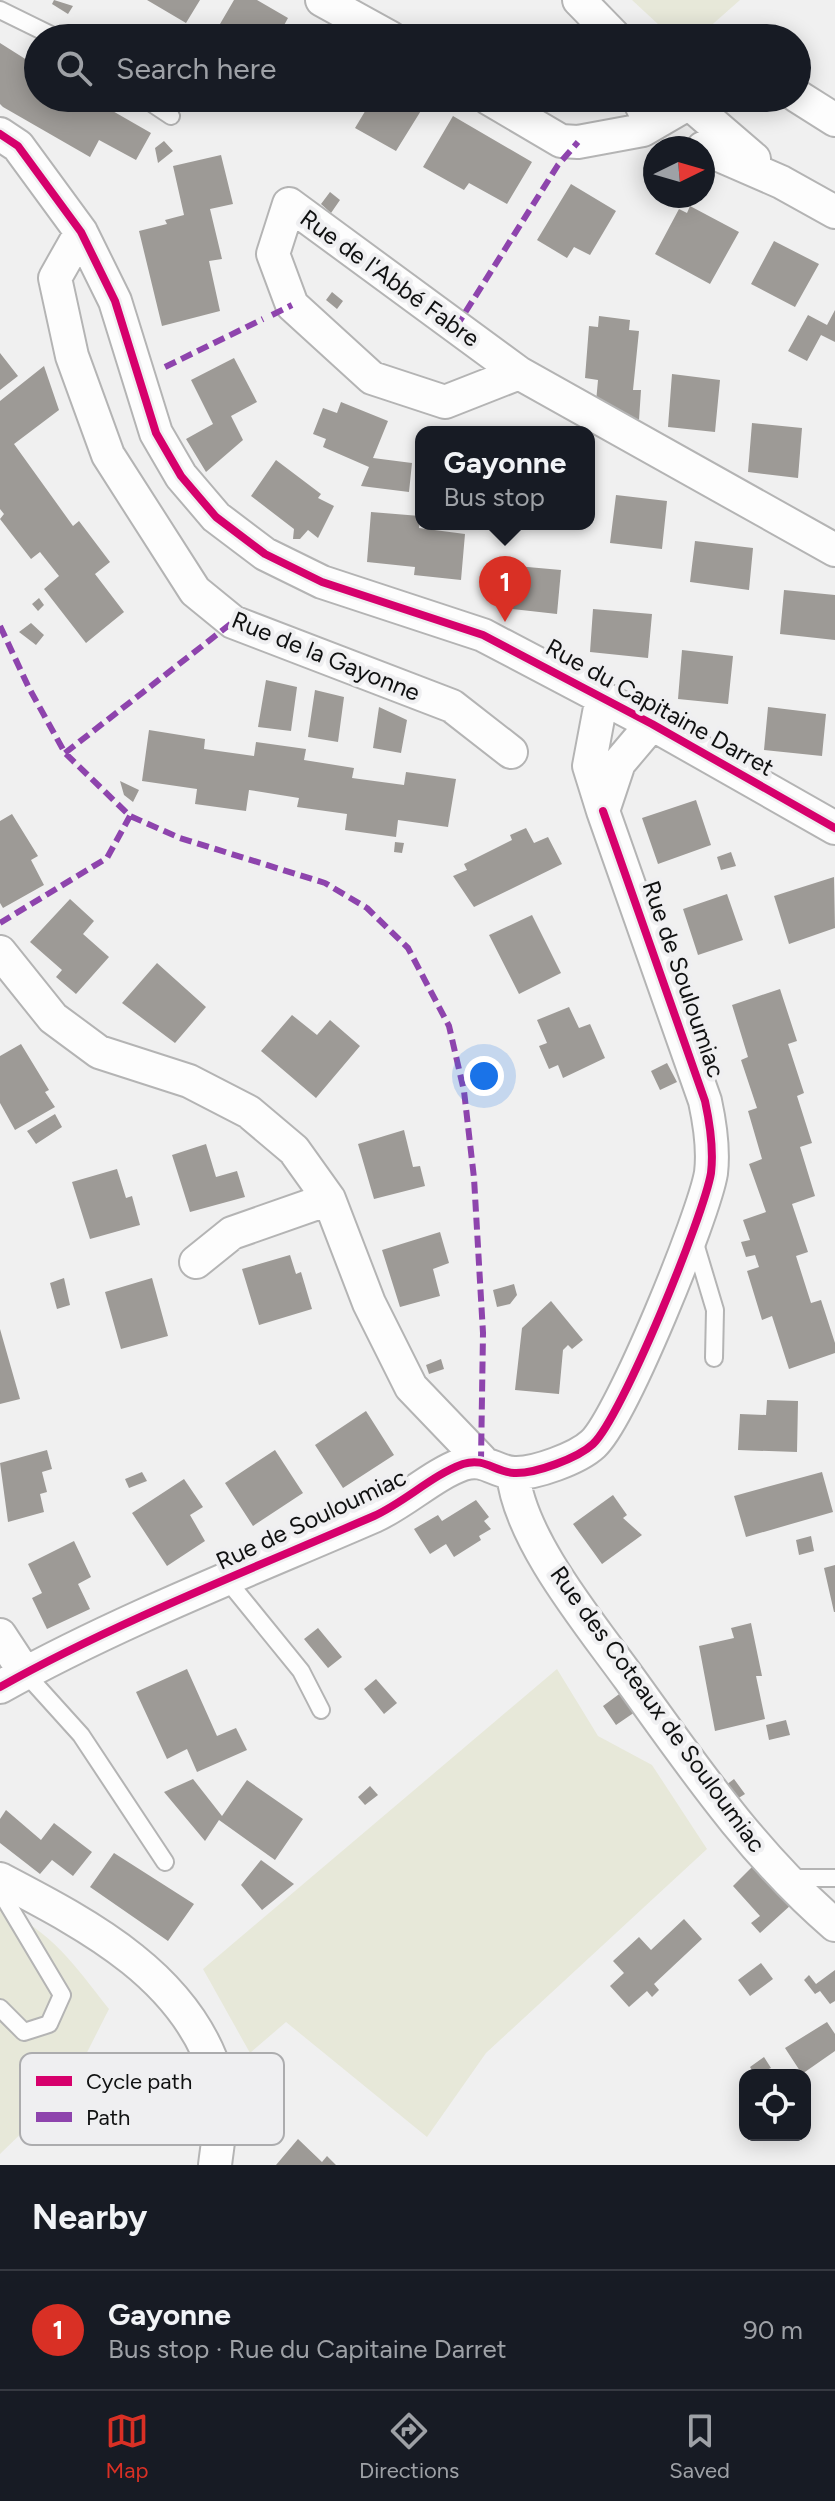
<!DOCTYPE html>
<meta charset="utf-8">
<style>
:root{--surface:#171b24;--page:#242831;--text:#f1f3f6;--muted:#9ea1a6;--line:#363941;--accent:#d93025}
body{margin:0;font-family:Figtree,sans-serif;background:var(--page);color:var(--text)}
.controls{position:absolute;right:24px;bottom:24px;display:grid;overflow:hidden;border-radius:16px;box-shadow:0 4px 20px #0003}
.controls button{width:72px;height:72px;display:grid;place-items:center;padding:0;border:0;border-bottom:2px solid var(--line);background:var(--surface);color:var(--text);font:40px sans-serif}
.compass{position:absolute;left:643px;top:136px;width:72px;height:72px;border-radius:50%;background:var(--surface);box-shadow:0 4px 20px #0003;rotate:85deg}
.you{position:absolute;left:484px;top:1076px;width:28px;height:28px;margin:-20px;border:6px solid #fff;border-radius:50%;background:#1a73e8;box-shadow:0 0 0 12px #1a73e833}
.badge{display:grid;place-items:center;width:52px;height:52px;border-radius:50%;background:var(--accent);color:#fff;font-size:26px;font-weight:700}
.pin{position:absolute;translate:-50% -66px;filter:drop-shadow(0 2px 4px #0008)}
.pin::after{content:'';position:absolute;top:42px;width:28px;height:24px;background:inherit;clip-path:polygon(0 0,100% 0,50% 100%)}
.popup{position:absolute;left:415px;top:426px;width:180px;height:104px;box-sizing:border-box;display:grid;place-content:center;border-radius:16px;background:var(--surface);filter:drop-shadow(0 2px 6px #0005);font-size:26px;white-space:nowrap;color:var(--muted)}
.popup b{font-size:30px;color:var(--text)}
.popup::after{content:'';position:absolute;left:50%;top:100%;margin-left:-16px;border:16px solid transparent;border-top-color:var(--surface)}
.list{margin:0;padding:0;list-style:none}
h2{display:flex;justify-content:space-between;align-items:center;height:104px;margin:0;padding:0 32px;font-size:34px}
h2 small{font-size:26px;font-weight:400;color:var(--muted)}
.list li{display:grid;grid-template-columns:52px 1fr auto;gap:24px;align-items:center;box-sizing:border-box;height:120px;padding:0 32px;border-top:2px solid var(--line)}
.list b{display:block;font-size:30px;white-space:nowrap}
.list p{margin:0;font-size:26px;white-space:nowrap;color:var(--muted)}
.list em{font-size:26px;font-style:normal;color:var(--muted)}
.icon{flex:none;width:44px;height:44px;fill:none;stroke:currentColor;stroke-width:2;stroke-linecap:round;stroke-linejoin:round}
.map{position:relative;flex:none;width:835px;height:2165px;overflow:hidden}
.search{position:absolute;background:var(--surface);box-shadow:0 4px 20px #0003;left:24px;right:24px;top:24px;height:88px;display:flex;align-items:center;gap:20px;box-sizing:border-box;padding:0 28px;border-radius:44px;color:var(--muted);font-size:30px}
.sheet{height:224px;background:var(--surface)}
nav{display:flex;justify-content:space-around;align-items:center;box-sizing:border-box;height:112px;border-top:2px solid var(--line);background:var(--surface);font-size:22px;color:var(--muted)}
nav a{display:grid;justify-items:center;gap:4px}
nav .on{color:var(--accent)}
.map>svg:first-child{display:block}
.green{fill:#e7e8d9}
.building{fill:#9d9a96}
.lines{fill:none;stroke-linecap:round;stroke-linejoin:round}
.lane-casing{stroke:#b4b4b4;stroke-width:20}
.street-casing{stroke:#b4b4b4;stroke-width:36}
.lane{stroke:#fdfdfd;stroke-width:16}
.street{stroke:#fdfdfd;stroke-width:32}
.quiet{stroke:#8e44ad;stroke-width:6;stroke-dasharray:12 6;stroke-linecap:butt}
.cycleway-casing{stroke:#efeff1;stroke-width:13}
.cycleway{stroke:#d6006c;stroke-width:8}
.labels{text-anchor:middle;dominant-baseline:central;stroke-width:8;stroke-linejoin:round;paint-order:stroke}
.street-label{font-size:24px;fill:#101111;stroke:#efeff1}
.key{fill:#efeff1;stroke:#acacae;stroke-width:2}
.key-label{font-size:22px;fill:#101111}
</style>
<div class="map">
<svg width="835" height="2165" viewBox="0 0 835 2165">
<rect width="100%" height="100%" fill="#f0f0f0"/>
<path class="green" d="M632 0H740L697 38H673Z
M557 1669 598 1736 652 1765 707 1849 486 2053 427 2137 286 2022 250 2053 203 1969Z
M0 1907C54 1934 72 1962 109 2009L70 2086 0 2154Z"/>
<path class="building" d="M54 0 73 6 68 14 52 4Z
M147 0H200L186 23Z
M234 0H257L288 18 277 38H243L220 24Z
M0 43 38 67V98H90L151 133 136 160 99 140 90 157 3 107 0 104Z
M373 98 427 101 396 151 355 128Z
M453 116 532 162 507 204 469 183 464 190 423 167Z
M164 141 173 151 158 163 155 148Z
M221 155 233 204 210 209 222 259 209 261 220 311 162 326 139 231 167 224 165 220 184 215 173 166Z
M571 184 616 211 590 255 574 247 567 258 537 240Z
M330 192 340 200 331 213 321 204Z
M690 206 739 232 710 284 655 254 679 209 687 213Z
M774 241 819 264 795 307 751 284Z
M332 292 343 301 337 309 326 300Z
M835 310V342L821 335 807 361 788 351 808 315 827 325Z
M599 316 630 320 629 330 639 331 633 390H641L639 420 596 402 598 380 585 378 589 326 598 327Z
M0 353 18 376 0 390Z
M234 358 257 402 231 416 243 440 206 472 186 439 213 424 191 380Z
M44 366 59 410 14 444 73 526 79 521 110 562 95 574 124 612 86 643 44 589 59 576 40 552 31 559 0 519 4 514 0 509V401Z
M672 374 720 380 715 432 668 427Z
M341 402 388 421 373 458 412 463 409 492 361 486 369 467 323 447 326 439 313 434 323 408 337 413Z
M752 423 802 428 798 478 748 472Z
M276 460 321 494 318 498 334 506 318 538 308 530 300 539H293L294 529 251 496Z
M616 495 667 501 662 549 610 543Z
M371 512 420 516 419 528 465 534 461 580 414 575 415 567 367 562Z
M695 541 753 548 749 590 690 582Z
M506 565 561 570 557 614 503 608Z
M784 590 835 595V640L780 634Z
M39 598 44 605 38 611 32 604Z
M593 609 652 614 648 658 590 652Z
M31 623 44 635 36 645 19 632Z
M682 650 733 656 728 704 678 699Z
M266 680 297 687 291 731 258 727Z
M315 690 344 697 338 742 308 737Z
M379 707 407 720 401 753 373 748Z
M768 707 826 714 822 756 764 750Z
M149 730 205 739 204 749 254 756 256 742 306 749 304 760 354 768 352 778 404 785 406 772 456 779 448 827 398 820 396 837 345 830 347 814 297 807 299 798 249 790 246 811 195 804 197 789 142 781Z
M120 781 139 790 133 802 124 795Z
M696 800 711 845 658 864 642 818Z
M12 814 38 856 31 860 44 885 3 908 0 903V821Z
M526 828 534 843 548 837 562 864 474 907 453 876 467 870 464 864 512 840 510 835Z
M395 842 404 843 402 853 394 852Z
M731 852 736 866 721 870 717 857Z
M834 877 835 928 789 944 774 896Z
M727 894 743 940 698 955 683 909Z
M70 899 94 921 83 934 109 957 76 994 56 977 62 970 30 942Z
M532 915 561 973 519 994 489 935Z
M157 963 206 1007 175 1043 122 1003Z
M780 989 797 1041 788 1044 804 1093 797 1096 812 1143 800 1147 815 1196 792 1204 808 1252 796 1256 811 1303 821 1300 835 1343V1353L789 1369 772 1316 762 1320 747 1271 759 1267 755 1255 746 1257 741 1242 750 1240 743 1220 766 1212 749 1164 762 1159 748 1111 757 1108 741 1060 748 1057 732 1005Z
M569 1007 579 1028 590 1024 605 1058 563 1078 558 1065 549 1069 539 1046 547 1043 537 1020Z
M292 1015 317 1035 330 1020 360 1046 316 1098 261 1051Z
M21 1044 49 1090 45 1092 55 1107 15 1130 0 1103V1056Z
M667 1063 677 1082 660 1090 651 1071Z
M55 1114 62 1127 36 1144 27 1131Z
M404 1130 413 1167 420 1166 425 1186 374 1199 358 1144Z
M206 1144 216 1177 237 1171 245 1197 190 1212 172 1155Z
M117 1169 126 1198 132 1196 140 1225 90 1239 72 1182Z
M440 1232 449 1263 433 1269 440 1296 400 1307 382 1250Z
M290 1255 296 1274 301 1272 312 1309 259 1325 242 1269Z
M64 1278 70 1305 57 1309 50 1283Z
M152 1278 168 1336 121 1349 105 1292Z
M514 1284 517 1295 510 1304 497 1307 493 1290Z
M551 1301 583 1340 572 1349 568 1345 563 1350 559 1394 515 1390 522 1328Z
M0 1329 20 1399 0 1404Z
M441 1359 444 1369 429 1374 426 1365Z
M767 1400 798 1401 797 1452 738 1450 740 1414 766 1415Z
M366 1411 394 1455 343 1488 315 1445Z
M47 1450 52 1469 42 1472 47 1492 40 1494 44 1512 8 1522 0 1463Z
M275 1450 303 1493 253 1526 225 1483Z
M142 1472 147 1481 129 1488 125 1479Z
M822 1472 833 1512 746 1537 734 1496Z
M184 1479 203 1507 190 1515 205 1541 167 1566 132 1513Z
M613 1495 627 1515 623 1518 642 1535 602 1564 573 1524Z
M476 1500 489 1517 484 1521 491 1529 479 1536 481 1540 454 1557 446 1544 430 1554 414 1529 438 1515 442 1521Z
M811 1536 814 1551 799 1555 796 1540Z
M74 1541 91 1577 78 1584 90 1609 47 1629 32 1598 42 1593 28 1564Z
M835 1565V1612H834L824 1568Z
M751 1623 762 1676H756L765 1719 715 1731 699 1646 734 1638 731 1628Z
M318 1628 342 1657 328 1668 304 1639Z
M187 1669 217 1736 236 1728 247 1750 197 1772 187 1749 167 1759 136 1692Z
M376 1679 397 1703 384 1714 364 1689Z
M622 1692 635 1712 616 1725 603 1706Z
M786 1720 790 1735 769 1740 766 1725Z
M193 1779 222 1816 247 1780 303 1819 275 1860 219 1820 205 1841 164 1792Z
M734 1779 745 1794 737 1799 726 1785Z
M370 1786 378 1795 365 1805 358 1797Z
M6 1810 41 1840 54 1823 92 1852 73 1876 52 1860 40 1874 0 1843V1819Z
M114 1853 194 1904 168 1941 90 1887Z
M261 1860 294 1884 262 1910 241 1885Z
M754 1865 792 1904 760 1933 751 1923 760 1916 733 1886Z
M684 1919 702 1939 654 1984 659 1990 652 1997 647 1991 629 2007 610 1986 624 1973 613 1961 639 1937 651 1950Z
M761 1963 773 1979 750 1996 738 1980Z
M835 1970V2001L830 2004 820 1991 815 1994 804 1980 809 1975 816 1984Z
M827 2022 835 2034V2051L802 2074 785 2048Z
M764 2057 771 2068 755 2075 750 2067Z
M298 2139 322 2162 327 2156 336 2165H276Z"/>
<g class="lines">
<g class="lane-casing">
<path id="lane" d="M0 10 57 38
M144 98 171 116
M694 1240 715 1310 714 1358
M227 1580 301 1671 321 1710
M25 1673 81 1735 165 1862
M785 1878H835
M0 1891 62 1995 49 2024 24 2032 0 2008"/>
</g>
<g class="street-casing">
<path id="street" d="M322 0 391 38
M579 0 616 38
M797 96 835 120
M488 98 561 141 578 142 643 130 698 98
M638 98 651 125
M683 98 754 159
M0 134 18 146 81 232 115 301 156 433 181 476 216 517 265 554 322 582 483 635 652 724 835 828
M703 148 781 182 835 212
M81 232 55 278 72 356 108 455 195 591 233 622 452 706 511 752
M519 373 445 402 372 378 292 305 273 254 289 204 519 373 835 550
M602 697 589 766 603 811 619 763 652 724
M0 952 53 1018 99 1052 189 1081 249 1112 294 1150 329 1199 369 1303 411 1387 481 1460
M196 1262 232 1233 329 1199
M513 1473C519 1539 590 1624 629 1678 692 1765 752 1854 835 1925
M0 1635 25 1673
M0 1687C116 1622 252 1569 374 1516 405 1502 432 1475 463 1464 485 1457 494 1472 514 1473 535 1474 578 1458 593 1444 622 1417 704 1215 711 1173 714 1148 710 1124 705 1101L603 811
M0 1879C88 1925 189 1977 218 2080 225 2105 218 2139 215 2165"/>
</g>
<use href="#lane" class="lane"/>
<use href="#street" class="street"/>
<path class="quiet" d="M272 315 292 305
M456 327 558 165 578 142
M165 367 263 319
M0 626 29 688 65 753 130 816 180 838 325 883 367 908 408 948 449 1026 464 1091 474 1178 483 1333 481 1460
M65 753 233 622
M0 923 107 858 130 816"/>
<g class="cycleway-casing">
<path id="cycleway" d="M0 134 18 146 81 232 115 301 156 433 181 476 216 517 265 554 322 582 483 635 652 724 835 828
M0 1687C116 1622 252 1569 374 1516 405 1502 432 1475 463 1464 485 1457 494 1472 514 1473 535 1474 578 1458 593 1444 622 1417 704 1215 711 1173 714 1148 710 1124 705 1101L603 811"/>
</g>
<use href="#cycleway" class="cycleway"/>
</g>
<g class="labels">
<g class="street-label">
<text transform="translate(390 278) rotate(36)">Rue de l'Abbé Fabre</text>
<text transform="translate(326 656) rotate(22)">Rue de la Gayonne</text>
<text transform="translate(660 707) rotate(29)">Rue du Capitaine Darret</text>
<text transform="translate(684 979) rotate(71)">Rue de Souloumiac</text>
<text transform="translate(311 1519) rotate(-25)">Rue de Souloumiac</text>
<text transform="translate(658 1709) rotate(54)">Rue des Coteaux de Souloumiac</text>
</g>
</g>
<rect x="20" y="2053" width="264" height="92" rx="12" class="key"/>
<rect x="36" y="2076" width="36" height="10" fill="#d6006c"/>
<rect x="36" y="2112" width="36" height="10" fill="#8e44ad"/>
<g class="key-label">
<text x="86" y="2089">Cycle path</text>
<text x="86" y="2125">Path</text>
</g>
</svg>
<div class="controls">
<button><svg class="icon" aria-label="locate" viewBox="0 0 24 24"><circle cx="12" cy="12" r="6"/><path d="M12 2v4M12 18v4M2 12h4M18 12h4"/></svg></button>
</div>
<svg class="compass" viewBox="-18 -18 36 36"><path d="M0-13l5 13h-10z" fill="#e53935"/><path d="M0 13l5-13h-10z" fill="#9ea1a6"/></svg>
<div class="you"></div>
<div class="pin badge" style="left:505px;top:622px">1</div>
<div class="popup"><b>Gayonne</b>Bus stop</div>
<div class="search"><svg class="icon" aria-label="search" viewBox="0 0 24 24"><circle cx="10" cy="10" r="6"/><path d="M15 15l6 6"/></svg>Search here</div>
</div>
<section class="sheet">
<h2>Nearby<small></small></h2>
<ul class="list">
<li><span class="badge">1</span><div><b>Gayonne</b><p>Bus stop · Rue du Capitaine Darret</p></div><em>90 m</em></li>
</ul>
</section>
<nav>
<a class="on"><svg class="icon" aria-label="map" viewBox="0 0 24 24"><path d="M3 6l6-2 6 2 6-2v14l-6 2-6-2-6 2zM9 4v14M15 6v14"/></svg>Map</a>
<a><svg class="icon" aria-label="directions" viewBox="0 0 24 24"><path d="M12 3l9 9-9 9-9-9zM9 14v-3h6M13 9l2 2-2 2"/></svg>Directions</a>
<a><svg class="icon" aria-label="saved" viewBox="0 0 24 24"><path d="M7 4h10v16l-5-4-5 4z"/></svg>Saved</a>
</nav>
